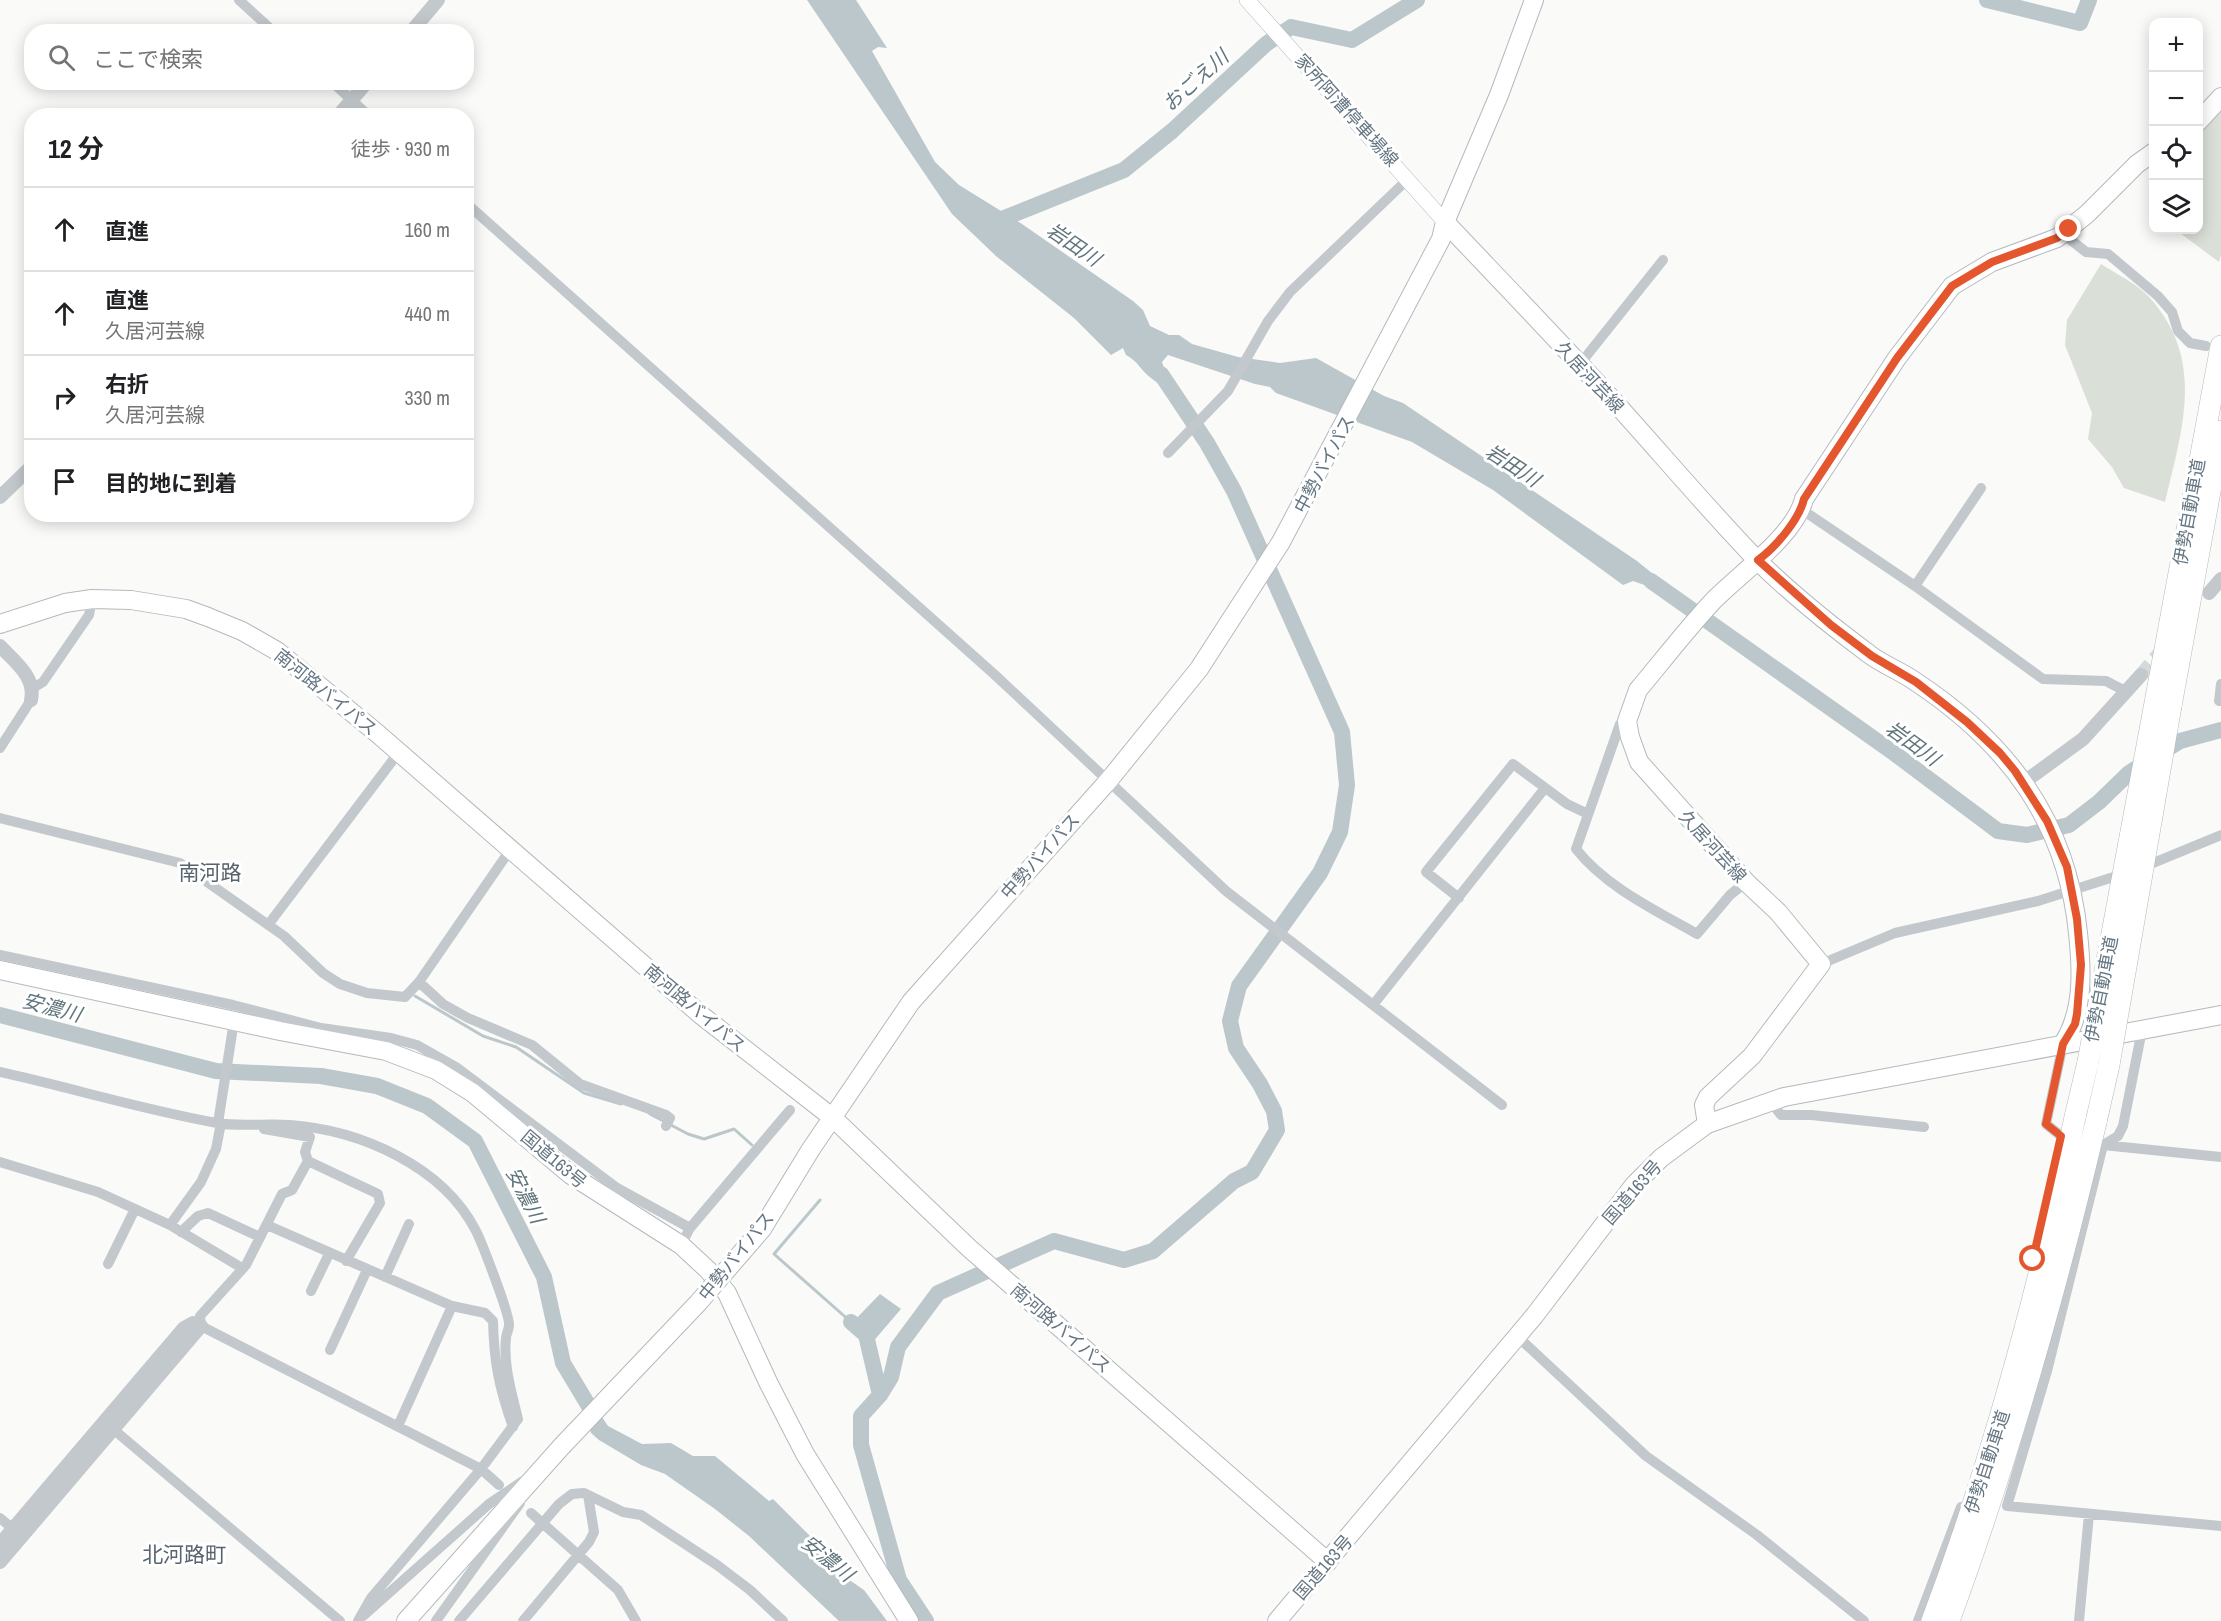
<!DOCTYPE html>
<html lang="ja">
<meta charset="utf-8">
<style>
:root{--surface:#fff;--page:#f6f6f6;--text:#202124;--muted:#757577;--line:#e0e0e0}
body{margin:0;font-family:"Archivo Narrow","Noto Sans JP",sans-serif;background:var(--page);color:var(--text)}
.controls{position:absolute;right:18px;top:18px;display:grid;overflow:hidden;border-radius:12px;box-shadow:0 3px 15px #0003}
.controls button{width:54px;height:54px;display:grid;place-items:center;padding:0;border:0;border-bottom:2px solid var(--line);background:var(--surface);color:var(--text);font:30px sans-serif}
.stop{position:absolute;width:18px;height:18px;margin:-14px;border:4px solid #e4572e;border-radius:50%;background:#fff}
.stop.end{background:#e4572e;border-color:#fff;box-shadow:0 2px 6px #0008}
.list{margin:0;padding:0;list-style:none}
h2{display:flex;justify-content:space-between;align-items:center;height:78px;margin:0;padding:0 24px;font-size:26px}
h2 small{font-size:20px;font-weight:400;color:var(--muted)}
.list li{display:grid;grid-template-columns:39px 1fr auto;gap:18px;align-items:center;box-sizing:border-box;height:84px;padding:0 24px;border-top:2px solid var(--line)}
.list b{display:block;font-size:22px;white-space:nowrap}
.list p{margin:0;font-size:20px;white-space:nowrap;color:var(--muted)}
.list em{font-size:20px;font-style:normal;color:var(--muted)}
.icon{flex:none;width:33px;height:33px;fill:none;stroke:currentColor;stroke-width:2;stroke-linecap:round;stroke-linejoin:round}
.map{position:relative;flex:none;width:2221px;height:1621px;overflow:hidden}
.search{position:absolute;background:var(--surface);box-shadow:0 3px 15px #0003;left:24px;top:24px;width:450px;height:66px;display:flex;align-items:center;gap:15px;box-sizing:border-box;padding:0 21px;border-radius:24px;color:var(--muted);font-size:22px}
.panel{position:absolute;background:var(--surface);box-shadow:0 3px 15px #0003;left:24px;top:108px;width:450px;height:414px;border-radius:24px}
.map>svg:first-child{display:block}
.green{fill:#dadfd7}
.water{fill:#bbc7cb}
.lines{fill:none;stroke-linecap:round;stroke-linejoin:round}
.stream{stroke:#bbc7cb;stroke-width:3}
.river{stroke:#bbc7cb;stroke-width:16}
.tertiary-tunnel{stroke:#d5d9db;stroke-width:14;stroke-dasharray:14 7;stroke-linecap:butt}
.secondary-casing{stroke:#b3babf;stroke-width:16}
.primary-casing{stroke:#b5babe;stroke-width:20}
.trunk-casing{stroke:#b4b9bd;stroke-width:20}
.motorway-casing{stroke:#b4b9bd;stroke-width:22}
.minor{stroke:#c3c8cc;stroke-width:10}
.tertiary{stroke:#c3c8cc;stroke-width:14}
.secondary{stroke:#fff;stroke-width:15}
.primary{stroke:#fff;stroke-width:18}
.trunk{stroke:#fff;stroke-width:18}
.motorway{stroke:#fff;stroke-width:21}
.trunk-bridge-casing{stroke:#b4b9bd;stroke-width:20;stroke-linecap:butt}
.motorway-bridge-casing{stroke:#b4b9bd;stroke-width:22;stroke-linecap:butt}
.trunk-bridge{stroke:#fff;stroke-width:18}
.motorway-bridge{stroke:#fff;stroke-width:21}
.route{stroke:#e4572e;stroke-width:8}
.labels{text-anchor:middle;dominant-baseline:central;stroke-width:6;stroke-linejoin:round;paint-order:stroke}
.street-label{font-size:18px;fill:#657683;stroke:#fff}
.water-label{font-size:20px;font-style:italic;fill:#60757c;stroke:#fff}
.quarter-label{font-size:21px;fill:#57646e;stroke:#fff}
</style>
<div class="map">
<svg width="2221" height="1621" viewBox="0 0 2221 1621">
<rect width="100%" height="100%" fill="#fafaf8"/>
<path class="green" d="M2221 111V255L2219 262 2176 230H2198L2199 134Z
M2101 264C2116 274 2138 284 2150 298 2206 361 2182 429 2165 502L2124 488 2112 467 2088 439 2092 413 2065 345 2067 320Z"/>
<path class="water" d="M807 0H856L887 48 878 47 872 51 935 162 959 185 1022 224 1133 301 1143 310 1150 326 1169 335H1179L1192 344 1238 357 1280 363 1316 358 1384 396 1403 403 1637 561 1684 599 1633 581 1623 585 1493 490 1412 442 1276 393 1270 387 1255 384 1168 355 1162 362 1176 402C1168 392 1161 385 1151 378 1141 371 1138 361 1126 355L1123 348 1111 355 1074 318 996 256 952 214Z
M880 1294 901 1309 871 1344 877 1358 869 1360 859 1336 848 1327Z
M578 1382 608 1426 642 1444 671 1443 693 1456H715L769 1501 773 1499 831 1557 845 1577 864 1590 887 1621H839L749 1536 715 1509 665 1474 641 1465 599 1440 591 1433Z"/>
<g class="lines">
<path class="stream" d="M415 996 483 1036 516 1047 584 1093 621 1104
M650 1114 688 1134 704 1139 734 1129 752 1145
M820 1200 774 1254 851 1322"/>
<path class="river" d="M1987 0 2080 23 2089 0
M1002 219 1124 170 1172 131 1266 44 1291 27 1352 40 1417 0
M1651 581 1894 753 1998 831 2027 835 2069 825 2099 802 2129 773 2180 741 2221 730
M0 1015 216 1071 321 1076 377 1086 427 1106 475 1141 544 1277 563 1363 593 1413
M851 1322 866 1335 880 1395 861 1416V1445L899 1580 926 1621
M880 1395 891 1377 898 1347 938 1293 1054 1241 1124 1260 1153 1251 1234 1181 1252 1172 1277 1130 1274 1111 1260 1084 1236 1048 1230 1021 1239 986 1320 873 1340 832 1347 785 1342 732 1234 491 1207 443 1161 374"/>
<path class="tertiary-tunnel" d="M2141 675 2164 648"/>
<g class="secondary-casing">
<path id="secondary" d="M1247 0 1445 222"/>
</g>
<g class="primary-casing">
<path id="primary" d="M2198 122 2221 97
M1445 222C1500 280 1556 338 1610 397 1659 451 1706 507 1756 559 1790 593 1830 625 1869 654 1883 665 1901 671 1916 682 2008 743 2067 822 2078 933 2082 971 2084 1011 2063 1044
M1707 1124 1704 1105 1708 1097 1752 1056 1821 964 1778 912 1746 882 1639 762 1630 737 1627 721 1638 690C1663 660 1687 629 1713 601 1739 574 1795 536 1804 499L1897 358 1952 286 1992 262 2057 238 2087 214 2137 164 2154 152"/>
</g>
<g class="trunk-casing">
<path id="trunk" d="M0 624 65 603 92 599 131 600 186 609 208 617 242 631 277 651 378 734 701 1015 833 1118 969 1248 1328 1562
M0 970 280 1031 386 1051 436 1070 473 1093 571 1175 681 1245 708 1270 727 1293 768 1382 805 1454 909 1621
M762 1229 811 1149 911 1002 1109 780 1199 669 1281 542 1441 239 1445 222 1499 95 1534 0
M406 1621 562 1446
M1277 1621 1535 1315 1634 1185 1661 1158 1707 1124 1784 1097 2221 1015"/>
</g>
<g class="motorway-casing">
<path id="motorway" d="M2155 703 2221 346
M2171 706 2221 431
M2075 1117 2088 1062
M2096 1122 2109 1065"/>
</g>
<path class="minor" d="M239 0 274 32
M332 82 369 116
M466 203 995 675 1226 891 1502 1105
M2062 233 2086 252 2108 254 2158 296 2172 312 2178 331 2190 343 2206 346
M1580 364 1663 260
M1168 453 1228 391 1268 321 1290 292 1408 179
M1801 509 1915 586 2043 679 2106 681 2127 692
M1915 586 1981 488
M2221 684 2219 701H2221
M33 688 43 682 89 615 92 599
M1627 721 1620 724 1576 849C1606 887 1655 910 1697 934L1730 895 1746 882
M0 748 31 700
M0 818 180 863 284 936 323 973 340 984 367 993 405 997 419 982 510 850
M2141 868 2221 835
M1459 898 1426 872 1513 764 1567 804 1588 814
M268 925 399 752
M0 955 233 1005 321 1028 391 1038 417 1045 456 1067 617 1188 690 1228
M1821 964 1895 933 2038 901 2123 874
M419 982 443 1004 468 1018 532 1045 580 1084 666 1115 670 1118 666 1126
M1373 1005 1545 788
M2142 1030 2123 1126 2118 1136 2103 1145 2047 1371 2007 1506 2221 1526
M2063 1044 2046 1124 2061 1136 2073 1139
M0 1072C72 1088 144 1110 217 1123 241 1127 266 1123 290 1125 360 1130 443 1166 476 1231 482 1243 510 1315 509 1325 509 1330 506 1334 506 1338 503 1365 512 1394 518 1419L481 1469 371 1598 358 1621
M1770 1101 1781 1115H1811L1924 1127
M218 1123 234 1021
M264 1129 310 1137 305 1152 308 1161 292 1190 282 1194 246 1265 200 1316 201 1326 481 1469 499 1485
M2103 1145 2221 1157
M308 1161 378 1194 380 1203 346 1261
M0 1162 98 1192 170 1225 242 1268
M170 1225 201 1182 216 1149 221 1123
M267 1225 452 1306 485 1313 493 1321C494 1363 499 1387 513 1427
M181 1232 198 1216 208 1213 260 1237
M681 1245 690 1228 790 1110
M108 1264 134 1211
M385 1277 409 1224
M311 1291 329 1254
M1517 1336 1646 1456 1757 1535 1864 1621
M330 1350 367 1270
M398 1426 452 1306
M113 1429 340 1621
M531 1513 618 1590 636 1621
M0 1518 18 1533
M363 1616 489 1504 523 1481
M436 1621 520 1503
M459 1621 559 1504 572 1494 584 1493 623 1512 641 1515 717 1565 750 1590 783 1621
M523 1621 589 1542 594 1532 588 1495
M1918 1621 1961 1507
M2079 1621 2089 1514"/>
<path class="tertiary" d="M411 32 438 0
M338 116 367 82
M0 497 32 466
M2209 593 2221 579
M0 646C15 662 36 677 31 700
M2023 783 2083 739 2141 675
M0 1544 184 1328 193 1323 201 1326 0 1562"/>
<use href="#secondary" class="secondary"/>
<use href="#primary" class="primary"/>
<use href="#trunk" class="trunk"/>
<use href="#motorway" class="motorway"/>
<g class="trunk-bridge-casing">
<path id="trunk-bridge" d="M562 1446 698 1303 762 1229"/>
</g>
<g class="motorway-bridge-casing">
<path id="motorway-bridge" d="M2088 1062 2155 703
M2109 1065 2171 706
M1932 1621C1994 1456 2039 1289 2075 1117
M1949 1621C2009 1457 2056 1292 2096 1122"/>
</g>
<use href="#trunk-bridge" class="trunk-bridge"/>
<use href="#motorway-bridge" class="motorway-bridge"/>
</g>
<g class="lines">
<path class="route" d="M2033 1259 2061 1136 2046 1124 2063 1044 2075 1024 2077 1014 2081 965 2077 919 2067 867 2047 821 2015 771 2000 753 1967 722 1916 682 1872 656 1831 625 1758 560C1775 548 1799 520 1804 499L1897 358 1952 286 1992 262 2057 238 2069 229"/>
</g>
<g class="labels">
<g class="street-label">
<text transform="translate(1347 110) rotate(48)">家所阿漕停車場線</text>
<text transform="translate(1590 377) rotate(47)">久居河芸線</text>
<text transform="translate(1324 464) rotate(-62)">中勢バイパス</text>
<text transform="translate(2189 512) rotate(-80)">伊勢自動車道</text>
<text transform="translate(326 692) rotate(39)">南河路バイパス</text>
<text transform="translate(1713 846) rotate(48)">久居河芸線</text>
<text transform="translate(1040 856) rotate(-48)">中勢バイパス</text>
<text transform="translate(2101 989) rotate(-79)">伊勢自動車道</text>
<text transform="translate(695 1008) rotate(40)">南河路バイパス</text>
<text transform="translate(554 1159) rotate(40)">国道163号</text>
<text transform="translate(1632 1192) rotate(-49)">国道163号</text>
<text transform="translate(736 1256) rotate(-51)">中勢バイパス</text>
<text transform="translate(1061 1328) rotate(41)">南河路バイパス</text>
<text transform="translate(1987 1462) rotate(-72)">伊勢自動車道</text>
<text transform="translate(1323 1567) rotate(-49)">国道163号</text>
</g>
<g class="water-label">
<text transform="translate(1195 80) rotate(-42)">おごえ川</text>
<text transform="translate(1074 244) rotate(34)">岩田川</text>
<text transform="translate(1513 465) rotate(33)">岩田川</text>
<text transform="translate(1913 743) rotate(36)">岩田川</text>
<text transform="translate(52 1007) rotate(15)">安濃川</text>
<text transform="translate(526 1195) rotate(63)">安濃川</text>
<text transform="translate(828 1558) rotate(39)">安濃川</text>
</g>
<g class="quarter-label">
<text x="210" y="872">南河路</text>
<text x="184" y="1554">北河路町</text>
</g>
</g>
</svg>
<div class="controls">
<button>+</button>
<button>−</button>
<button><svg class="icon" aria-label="locate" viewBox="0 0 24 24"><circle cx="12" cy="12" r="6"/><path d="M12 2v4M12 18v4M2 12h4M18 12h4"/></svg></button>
<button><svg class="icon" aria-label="layers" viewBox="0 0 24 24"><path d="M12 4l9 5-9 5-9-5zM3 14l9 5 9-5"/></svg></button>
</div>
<div class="stop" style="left:2033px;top:1259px"></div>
<div class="stop end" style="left:2069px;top:229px"></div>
<div class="search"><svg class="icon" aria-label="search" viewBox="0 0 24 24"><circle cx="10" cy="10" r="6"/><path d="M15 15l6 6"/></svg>ここで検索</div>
<section class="panel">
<h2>12 分<small>徒歩 · 930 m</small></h2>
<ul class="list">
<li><svg class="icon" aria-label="ahead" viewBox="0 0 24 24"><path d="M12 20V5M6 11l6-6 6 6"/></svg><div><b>直進</b></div><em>160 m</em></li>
<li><svg class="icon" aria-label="ahead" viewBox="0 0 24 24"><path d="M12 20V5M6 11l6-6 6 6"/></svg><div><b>直進</b><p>久居河芸線</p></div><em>440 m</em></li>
<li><svg class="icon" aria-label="right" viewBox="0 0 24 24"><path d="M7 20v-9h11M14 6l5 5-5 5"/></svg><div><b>右折</b><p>久居河芸線</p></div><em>330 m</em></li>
<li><svg class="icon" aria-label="arrive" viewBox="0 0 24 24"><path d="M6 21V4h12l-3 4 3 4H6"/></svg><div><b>目的地に到着</b></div></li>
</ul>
</section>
</div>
